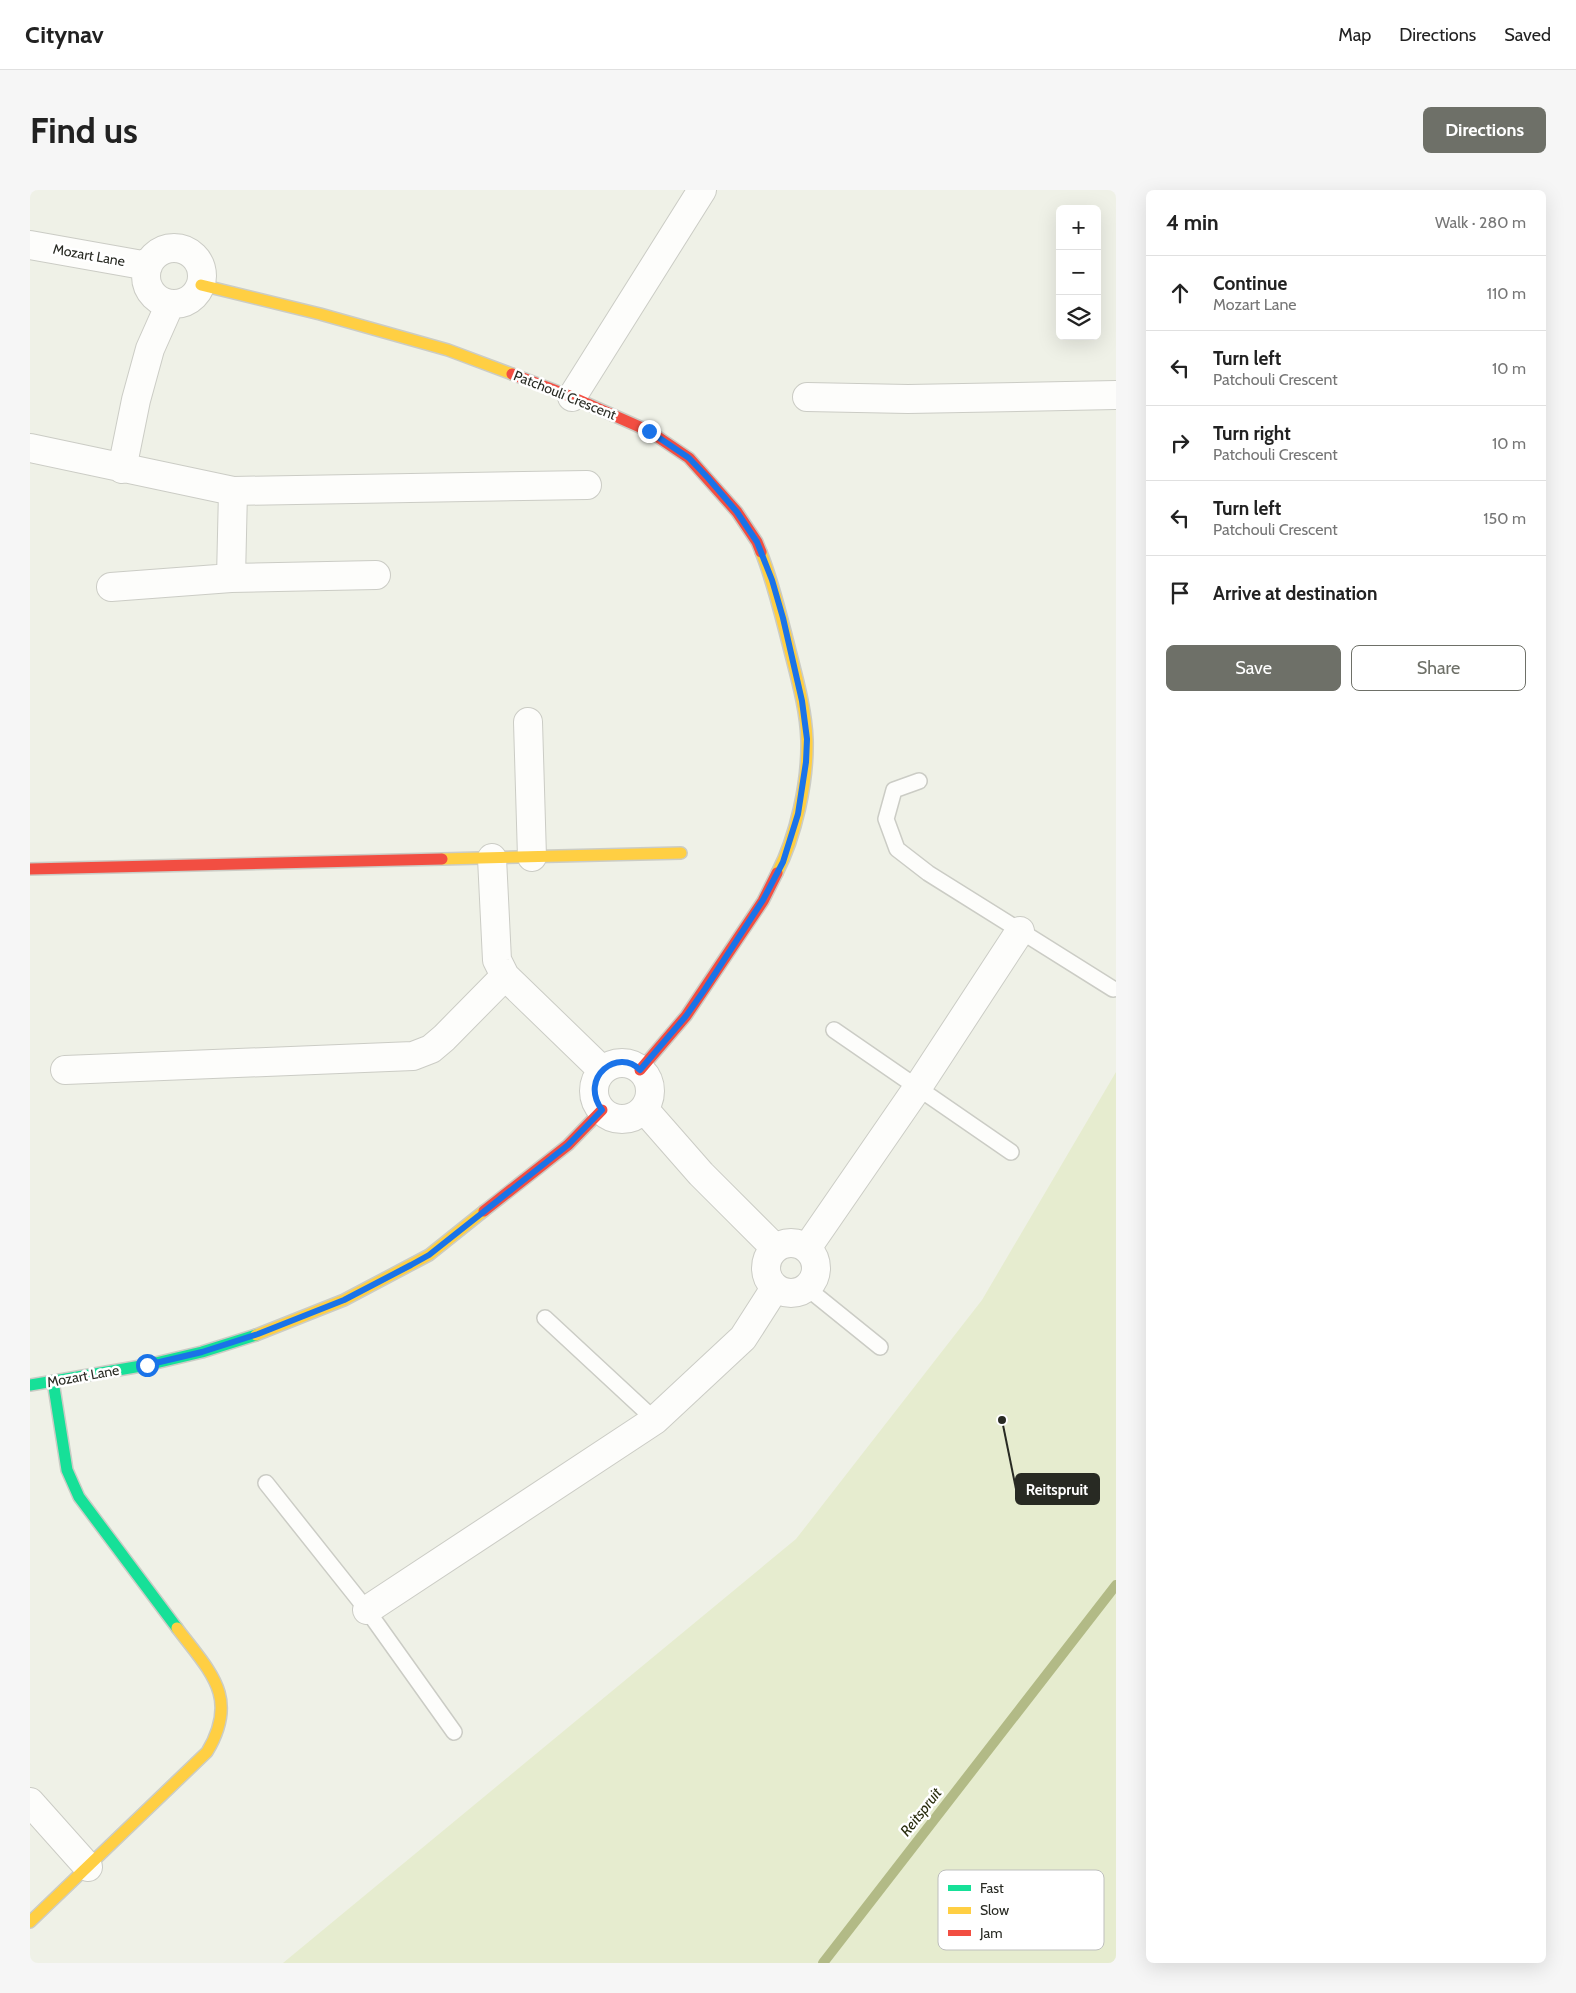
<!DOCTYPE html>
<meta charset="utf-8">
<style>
:root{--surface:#fff;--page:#f6f6f6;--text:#222;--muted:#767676;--line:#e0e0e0;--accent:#6e7068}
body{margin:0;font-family:Cabin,sans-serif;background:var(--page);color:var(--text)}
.controls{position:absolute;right:15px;top:15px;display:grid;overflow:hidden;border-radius:8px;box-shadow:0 5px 20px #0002}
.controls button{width:45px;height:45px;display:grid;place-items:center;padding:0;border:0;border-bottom:1px solid var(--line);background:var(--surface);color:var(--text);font:25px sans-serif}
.stop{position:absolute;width:15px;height:15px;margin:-11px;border:4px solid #1a73e8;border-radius:50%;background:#fff}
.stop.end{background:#1a73e8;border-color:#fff;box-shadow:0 1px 5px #0008}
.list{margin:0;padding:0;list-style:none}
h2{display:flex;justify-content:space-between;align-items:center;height:65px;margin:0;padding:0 20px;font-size:21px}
h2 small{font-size:16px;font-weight:400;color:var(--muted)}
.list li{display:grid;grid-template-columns:32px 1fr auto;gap:15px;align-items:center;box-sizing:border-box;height:75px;padding:0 20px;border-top:1px solid var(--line)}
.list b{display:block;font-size:19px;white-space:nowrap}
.list p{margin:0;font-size:16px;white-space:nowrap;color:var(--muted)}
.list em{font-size:16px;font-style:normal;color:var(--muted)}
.actions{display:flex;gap:10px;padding:15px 20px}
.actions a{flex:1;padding:11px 0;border:1px solid var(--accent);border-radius:8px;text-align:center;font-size:18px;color:var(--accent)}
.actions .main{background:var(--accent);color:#fff}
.icon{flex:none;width:28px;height:28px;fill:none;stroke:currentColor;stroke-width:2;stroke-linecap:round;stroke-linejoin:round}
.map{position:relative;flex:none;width:1086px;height:1773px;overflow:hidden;border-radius:8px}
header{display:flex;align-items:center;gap:30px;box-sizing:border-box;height:70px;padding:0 25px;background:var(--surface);border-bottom:1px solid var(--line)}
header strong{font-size:24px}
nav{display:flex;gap:28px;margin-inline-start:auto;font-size:18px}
.intro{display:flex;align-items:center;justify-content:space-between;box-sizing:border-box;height:120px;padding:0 30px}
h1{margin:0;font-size:35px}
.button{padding:12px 22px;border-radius:8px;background:var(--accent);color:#fff;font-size:18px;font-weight:700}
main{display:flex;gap:30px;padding:0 30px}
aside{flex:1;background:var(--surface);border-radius:8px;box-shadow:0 5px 20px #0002}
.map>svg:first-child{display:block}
.green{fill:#e6eccf}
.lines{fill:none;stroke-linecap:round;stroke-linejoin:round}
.stream{stroke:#b2ba86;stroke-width:10}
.lane-casing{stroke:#cbccc5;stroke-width:18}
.street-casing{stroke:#cbccc5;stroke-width:30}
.fast-casing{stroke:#cbccc5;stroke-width:14}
.slow-casing{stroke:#cbccc5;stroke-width:14}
.jam-casing{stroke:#cbccc5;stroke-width:14}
.lane{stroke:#fdfdfb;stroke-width:15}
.street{stroke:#fdfdfb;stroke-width:28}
.fast{stroke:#16e098;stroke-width:11}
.slow{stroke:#ffcf43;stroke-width:11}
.jam{stroke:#f24e42;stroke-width:11}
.route{stroke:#1a73e8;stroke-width:6}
.labels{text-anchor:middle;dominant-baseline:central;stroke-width:5;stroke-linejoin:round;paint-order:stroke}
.street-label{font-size:14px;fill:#282a23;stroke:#fff}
.water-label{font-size:15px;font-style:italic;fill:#292d0e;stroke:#fff}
.key{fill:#fff;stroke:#bebfbd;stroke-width:1}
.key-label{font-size:14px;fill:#282a23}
.leader{fill:none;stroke:#282a23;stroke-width:2}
.callout-dot{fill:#282a23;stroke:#fff;stroke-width:2}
.callout{fill:#282a23;stroke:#282a23;stroke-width:2}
.callout-label{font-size:15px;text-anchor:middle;font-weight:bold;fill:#fff}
</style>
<header>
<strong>Citynav</strong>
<nav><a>Map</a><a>Directions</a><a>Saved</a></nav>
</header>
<div class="intro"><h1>Find us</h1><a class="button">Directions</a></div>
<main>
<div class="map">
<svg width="1086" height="1773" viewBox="0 0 1086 1773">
<rect width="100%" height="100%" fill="#eff1e7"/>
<path class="green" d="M1086 882V1773H253L766 1349 952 1110Z"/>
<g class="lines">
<path class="stream" d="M793 1773 1086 1395"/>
<g class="lane-casing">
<path id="lane" d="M889 591 864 600 856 629 867 659 898 683 1083 799
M804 840 981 962
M777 1098 850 1157
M515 1128 625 1230
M236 1293 337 1420 424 1542"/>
</g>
<g class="street-casing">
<path id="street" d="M0 55 118 76
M116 86a28 28 0 1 1 56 0a28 28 0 1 1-56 0Z
M542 207 672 0
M777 207 878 209 1086 205
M0 258 203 301 557 295
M92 279 106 210 120 159 140 114
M201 388 203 301
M81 397 201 388 346 385
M498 532 502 667
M462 668 467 770 475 786 572 880
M564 901a28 28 0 1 1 56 0a28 28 0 1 1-56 0Z
M35 880 383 866 401 859 414 848 475 786
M614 919 671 984 745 1058
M736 1078a25 25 0 1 1 50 0a25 25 0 1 1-50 0Z
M777 1058 888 897 990 741
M337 1420 625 1230 713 1148 745 1098
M0 1612 58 1677"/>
</g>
<g class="fast-casing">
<path id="fast" d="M23 1191 37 1280 49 1307 147 1438
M0 1195 117 1175 172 1162 226 1145"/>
</g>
<g class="slow-casing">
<path id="slow" d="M171 95 290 124 418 160 482 184
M731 362C743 392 750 422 758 453 766 485 776 518 777 550 778 592 766 646 747 683
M412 669 651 663
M226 1145 314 1110 399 1065 454 1021
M0 1732 177 1562C210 1507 180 1482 147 1438"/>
</g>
<g class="jam-casing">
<path id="jam" d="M482 184 542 207 619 241 659 268 707 322 727 352 731 362
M0 679 412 669
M610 880 656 826 733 711 747 683
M454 1021 538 955 572 920"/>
</g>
<use href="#lane" class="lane"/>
<use href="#street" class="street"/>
<use href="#fast" class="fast"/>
<use href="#slow" class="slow"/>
<use href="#jam" class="jam"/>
</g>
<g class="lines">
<path class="route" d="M117 1175 172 1162 228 1144 314 1110 381 1075 399 1065 538 955 572 920C548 887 589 857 610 880L656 826 675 799 733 710 753 672 768 624 776 572 777 549 772 511 753 428 742 390 727 352 707 322 678 288 659 268 619 241"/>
</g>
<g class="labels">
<g class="street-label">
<text transform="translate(59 65) rotate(10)">Mozart Lane</text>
<text transform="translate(535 205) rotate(22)">Patchouli Crescent</text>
<text transform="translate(53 1186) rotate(-10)">Mozart Lane</text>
</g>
<g class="water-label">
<text transform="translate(891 1622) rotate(-52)">Reitspruit</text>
</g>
</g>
<rect x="908" y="1680" width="166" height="80" rx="8" class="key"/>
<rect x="918" y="1695" width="23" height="6" fill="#16e098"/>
<rect x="918" y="1717" width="23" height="7" fill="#ffcf43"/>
<rect x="918" y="1740" width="23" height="6" fill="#f24e42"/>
<g class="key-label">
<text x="950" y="1703">Fast</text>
<text x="950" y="1725">Slow</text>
<text x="950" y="1748">Jam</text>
</g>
<path class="leader" d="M972 1230L986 1299"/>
<circle class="callout-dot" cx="972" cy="1230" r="5"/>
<rect class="callout" x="986" y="1284" width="83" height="30" rx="5"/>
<g class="callout-label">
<text x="1027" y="1305">Reitspruit</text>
</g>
</svg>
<div class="controls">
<button>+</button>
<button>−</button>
<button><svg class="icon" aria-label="layers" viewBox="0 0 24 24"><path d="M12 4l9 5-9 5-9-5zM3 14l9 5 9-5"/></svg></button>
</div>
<div class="stop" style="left:117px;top:1175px"></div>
<div class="stop end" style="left:619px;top:241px"></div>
</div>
<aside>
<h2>4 min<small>Walk · 280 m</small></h2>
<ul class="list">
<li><svg class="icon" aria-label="ahead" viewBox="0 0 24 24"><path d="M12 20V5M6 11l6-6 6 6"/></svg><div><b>Continue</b><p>Mozart Lane</p></div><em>110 m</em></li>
<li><svg class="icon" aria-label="left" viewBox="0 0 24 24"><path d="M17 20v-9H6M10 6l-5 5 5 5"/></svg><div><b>Turn left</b><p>Patchouli Crescent</p></div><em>10 m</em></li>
<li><svg class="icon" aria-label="right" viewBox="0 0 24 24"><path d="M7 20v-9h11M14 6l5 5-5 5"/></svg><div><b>Turn right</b><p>Patchouli Crescent</p></div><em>10 m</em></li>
<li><svg class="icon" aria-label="left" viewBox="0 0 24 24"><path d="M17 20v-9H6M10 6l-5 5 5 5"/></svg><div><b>Turn left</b><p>Patchouli Crescent</p></div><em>150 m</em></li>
<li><svg class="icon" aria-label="arrive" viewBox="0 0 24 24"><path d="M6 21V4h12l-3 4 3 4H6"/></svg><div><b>Arrive at destination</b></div></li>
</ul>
<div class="actions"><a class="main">Save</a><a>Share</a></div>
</aside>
</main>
